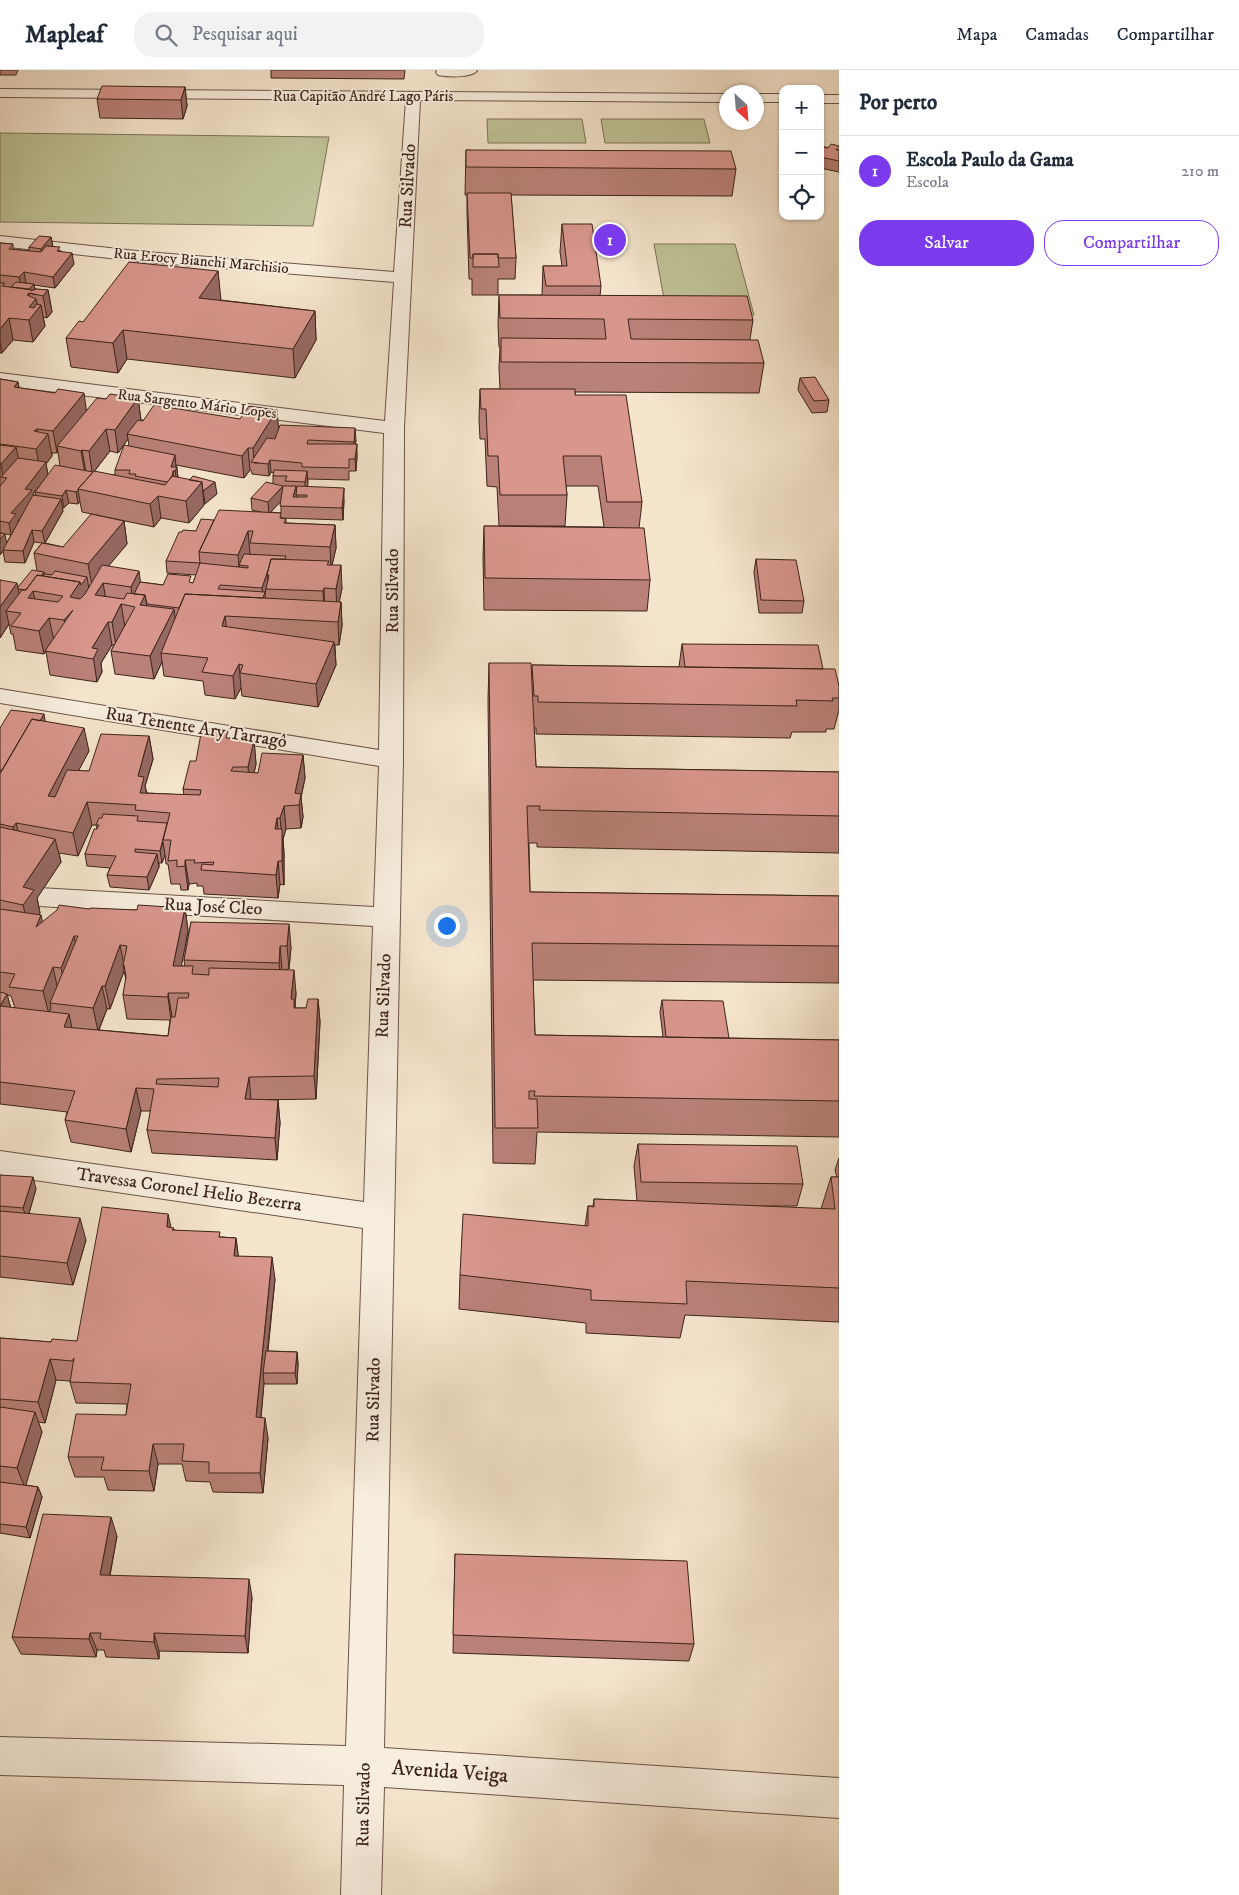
<!DOCTYPE html>
<html lang="pt">
<meta charset="utf-8">
<style>
:root{--surface:#fff;--page:#f2f2f3;--text:#1f2937;--muted:#747a83;--line:#e0e1e3;--accent:#7c3aed}
body{margin:0;font-family:"IM FELL DW Pica",serif;background:var(--page);color:var(--text)}
.controls{position:absolute;right:15px;top:15px;display:grid;overflow:hidden;border-radius:10px;box-shadow:0 1px 4px #0004}
.controls button{width:45px;height:45px;display:grid;place-items:center;padding:0;border:0;border-bottom:1px solid var(--line);background:var(--surface);color:var(--text);font:25px sans-serif}
.compass{position:absolute;left:719px;top:15px;width:45px;height:45px;border-radius:50%;background:var(--surface);box-shadow:0 1px 4px #0004;rotate:154deg}
.you{position:absolute;left:446px;top:855px;width:18px;height:18px;margin:-12px;border:4px solid #fff;border-radius:50%;background:#1a73e8;box-shadow:0 0 0 8px #1a73e833}
.badge{display:grid;place-items:center;width:32px;height:32px;border-radius:50%;background:var(--accent);color:#fff;font-size:16px;font-weight:700}
.pin{position:absolute;translate:-50% -50%;border:2px solid #fff;box-shadow:0 1px 5px #0006}
.list{margin:0;padding:0;list-style:none}
h2{display:flex;justify-content:space-between;align-items:center;height:65px;margin:0;padding:0 20px;font-size:21px}
h2 small{font-size:16px;font-weight:400;color:var(--muted)}
.list li{display:grid;grid-template-columns:32px 1fr auto;gap:15px;align-items:center;box-sizing:border-box;height:70px;padding:0 20px;border-top:1px solid var(--line)}
.list b{display:block;font-size:19px;white-space:nowrap}
.list p{margin:0;font-size:16px;white-space:nowrap;color:var(--muted)}
.list em{font-size:16px;font-style:normal;color:var(--muted)}
.actions{display:flex;gap:10px;padding:15px 20px}
.actions a{flex:1;padding:11px 0;border:1px solid var(--accent);border-radius:20px;text-align:center;font-size:18px;color:var(--accent)}
.actions .main{background:var(--accent);color:#fff}
.icon{flex:none;width:28px;height:28px;fill:none;stroke:currentColor;stroke-width:2;stroke-linecap:round;stroke-linejoin:round}
.map{position:relative;flex:none;width:839px;height:1825px;overflow:hidden}
header{display:flex;align-items:center;gap:30px;box-sizing:border-box;height:70px;padding:0 25px;background:var(--surface);border-bottom:1px solid var(--line)}
header strong{font-size:24px}
nav{display:flex;gap:28px;margin-inline-start:auto;font-size:18px}
.search{width:350px;height:45px;background:var(--page);display:flex;align-items:center;gap:12px;box-sizing:border-box;padding:0 18px;border-radius:20px;color:var(--muted);font-size:19px}
main{display:flex}
aside{flex:1;background:var(--surface)}
.map>svg:first-child{display:block}
.green{fill:#bfc397;stroke:#7e7358}
.lines{fill:none;stroke-linecap:round;stroke-linejoin:round}
.minor-casing{stroke:#6b5447;stroke-width:2}
.minor{fill:#f8eede;fill-rule:evenodd}
.wall{fill:#ba8179;stroke:#3d231a;fill-rule:evenodd}
.shaded-wall{fill:#976963;stroke:#3d231a}
.building{fill:#d8968d;stroke:#3d231a;fill-rule:evenodd}
.labels{text-anchor:middle;dominant-baseline:central;stroke-width:4;stroke-linejoin:round;paint-order:stroke}
.far-street-label{font-size:15px;fill:#3d231a;stroke:#f8eede}
.street-label{font-size:18px;fill:#3d231a;stroke:#f8eede}
.near-street-label{font-size:21px;fill:#3d231a;stroke:#f8eede}
</style>
<header>
<strong>Mapleaf</strong>
<div class="search"><svg class="icon" aria-label="search" viewBox="0 0 24 24"><circle cx="10" cy="10" r="6"/><path d="M15 15l6 6"/></svg>Pesquisar aqui</div>
<nav><a>Mapa</a><a>Camadas</a><a>Compartilhar</a></nav>
</header>
<main>
<div class="map">
<svg width="839" height="1825" viewBox="0 0 839 1825">
<rect width="100%" height="100%" fill="#f5e5cd"/>
<filter id="stains"><feTurbulence type="fractalNoise" baseFrequency=".004" numOctaves="4"/><feColorMatrix values="0 0 0 0 .2 0 0 0 0 .09 0 0 0 0 .02 0 0 0 .5 -.17"/></filter>
<radialGradient id="worn" r=".72"><stop offset=".6" stop-color="#630" stop-opacity="0"/><stop offset="1" stop-color="#630" stop-opacity=".3"/></radialGradient>
<path class="green" d="M487 49H582L586 73H488Z
M601 49H704L710 73H605Z
M0 63 329 67 313 156 0 152Z
M654 174H735L754 245H667Z"/>
<g class="lines">
<g class="minor-casing">
<path id="minor" d="M437 0H476L477 1C470 8 448 7 438 5L436 2Z
M0 19 726 24V32L420 30 404 358 403 690 384 1678 839 1708V1748L384 1717 381 1825H341L344 1715 0 1705V1667L346 1676 363 1158 0 1105V1081L364 1132 373 856 39 836 30 834 26 827 30 820 39 818 374 837 379 696 0 633V619L379 680 384 363 0 315V303L385 351 394 212 146 192 0 176V166L146 182 394 202 406 30 0 27Z
M756 24H783V32H756Z
M820 25H839V33H820Z"/>
</g>
<use href="#minor" class="minor"/>
</g>
<path class="wall" d="M0 0H18L16 5H0Z
M271 0H405L404 9 271 8Z
M185 17 187 36 183 49 100 48 97 29Z
M820 76 839 80V102L820 98Z
M466 80 736 99 732 126 511 125 516 188 515 209H498V225H472V209H469L467 143V125H465Z
M562 154 601 216 600 226 753 250 750 269 764 293 759 323 575 322V325L642 432 639 458 650 510 647 541 484 540 483 487 484 456 604 457 598 416H566L567 425 565 456H499L497 417 487 416 485 369H480L479 349 480 319H500L499 298 500 278 499 277 498 254 499 225H542L543 196H562L560 182Z
M51 167 53 177 61 181 74 194 55 218 34 215 35 219 48 220 52 242 47 248 43 247 45 256 33 272 13 270 2 283H0V173L13 174V179L29 181V177Z
M218 201 220 230 315 241 316 270 295 308 127 289 118 303 71 297 66 268 83 252Z
M800 308 829 330 827 342 812 343 798 320Z
M0 309 18 312 19 318 87 340 106 329 138 328 141 350 278 360 356 370 355 374 357 386 356 401H349V410L308 409 307 417 344 430 343 450 281 448 286 449V453L335 455 336 478 332 495 342 518 339 532H341L342 556 339 575H335L336 595 318 637 242 626 241 618 235 629 205 625 203 611 164 606 162 592 154 609 115 604 111 581 114 575H112L101 593 102 602 97 612 50 605 46 582 44 584 16 580 13 564H11L9 554 0 568V510L18 517 37 501 34 483 42 473 34 472 25 493 5 492 3 481 0 485 11 465 0 463ZM128 369 129 376 115 400V405L93 403 110 381 118 383ZM58 382 60 396 35 422 36 425H33V424L48 405 46 394 52 386V383H57ZM176 395 244 408 250 400H251L252 404 269 406 271 402 274 403 273 406V413L251 428 252 440 261 442 214 450 196 461 182 462 166 491 167 503 196 505 193 513 163 515 140 512 108 496 127 474 124 451 63 477 45 473 63 441 62 438H64L69 433 78 434 80 432 82 442 154 457 161 448 189 453 204 435V433L217 424 178 407ZM281 431V443L270 442Z
M756 489 804 531 802 543H759L754 502Z
M682 574 823 599 839 616V640L834 659H826V662H792L790 668 536 664V658H534L536 697 839 702V783L537 777V773H529L530 822 839 826V913L533 910 535 965 663 967 660 942 662 930 729 968 839 970V1067L537 1062 535 1094 493 1093 488 630 489 593 532 607V595L679 597Z
M45 651 89 681 78 701H89L149 666 153 689 145 716 147 723 184 725 183 719 196 691 229 668 254 670 256 694 254 703H258L303 685 305 708 301 727 303 747 301 758 286 759 283 769 284 783V815L280 814 278 828 204 824 203 816H197V813L189 814 188 820H181L180 814H171L168 794H166L165 785 162 793H159V797L149 820 110 817 107 805 110 798 87 796 85 784 97 759 96 755H92L78 786 59 783 61 792 37 828 40 843 39 845 42 852 89 839 137 840 185 838 188 861 181 896H185L184 890 191 852 291 877 289 899 282 900 296 923 295 938H306L318 929 320 952 316 1029 255 1030H278L280 1053 277 1090 152 1083 147 1060 151 1041H141L131 1082 71 1072 65 1050 67 1042 0 1034V658ZM124 901 126 910 123 925 127 949 170 950 168 966 99 960 107 939H110ZM7 925 11 926 15 938H11Z
M638 1074 803 1114 797 1136H744L821 1139 831 1107H837L835 1100 839 1088V1252L685 1245 680 1268 586 1263V1253L459 1239 460 1205 585 1156 588 1136H593L594 1129 637 1131 634 1096Z
M0 1105 36 1119 29 1143 86 1170 73 1215 0 1207Z
M171 1157 174 1160 221 1167 236 1168 238 1187 275 1209 268 1281 297 1282 298 1294 297 1314H265L264 1313 261 1348 268 1368 263 1423 213 1422 210 1412 186 1411 182 1394H158L154 1421 108 1420 104 1407H75L68 1387 126 1345 127 1334 76 1333 70 1312V1311L56 1310 45 1353 38 1352 42 1362 25 1415 38 1417 42 1427 30 1468 0 1463V1268L51 1272 77 1271Z
M117 1466 110 1506 252 1527 248 1583 159 1581V1589L106 1587 104 1580H97L96 1587 21 1584 12 1567Z
M455 1484 694 1574 689 1591 453 1583Z"/>
<path class="shaded-wall" d="M185 17 187 36 183 49 181 30Z
M51 167 53 178 43 190 41 179Z
M72 183 74 194 55 218 53 207Z
M218 201 221 230 202 257 199 228Z
M24 202 26 213 22 219 19 207Z
M34 214 35 225 29 223 31 235 36 229 38 239 41 235 45 256 33 272 29 250 22 226Z
M48 220 52 242 47 248 43 226Z
M315 241 316 270 295 308 293 279Z
M9 248 13 270 2 283 0 271V259Z
M123 260 127 289 118 303 113 273Z
M18 312 22 334 14 317Z
M84 323 87 345 57 376 58 382 57 383 53 361Z
M138 328 141 351 127 364 128 369 118 383 115 360Z
M277 340 279 363 259 393H254L253 378Z
M355 358 356 370 354 384V372Z
M37 359 40 374 48 364 52 386 46 394 48 405 33 424 34 432 18 451 19 456 11 465 9 453 11 443 25 419 40 400 36 379 34 361Z
M106 359 110 381 93 403 89 421 92 402 89 381Z
M357 374V386L356 401 355 389Z
M16 377 21 400 7 408 3 407 1 394Z
M248 378 250 400 244 408 242 386Z
M82 380 86 402 85 404 81 381Z
M175 385 176 397 175 401H173L174 413 172 425 171 397Z
M270 390 271 402 269 406 268 394Z
M177 397 178 410 177 413 175 401Z
M307 401 308 414 305 424V412Z
M202 412 204 435 189 453 186 431Z
M215 412 217 424 205 434 203 421Z
M283 416 284 428 269 444 268 432Z
M296 416 297 429 293 427Z
M344 418V430L343 450 342 438Z
M66 420 69 433 64 438 62 426Z
M78 420 80 432 78 434 76 422Z
M158 426 161 448 154 457 150 434Z
M61 429 63 441 45 473 42 461Z
M124 451 127 474 92 516 88 494Z
M335 455 336 478 331 500 330 477Z
M32 460 34 472 25 493 23 481Z
M248 461 250 484 239 495 240 508 238 485Z
M5 464 7 476 3 480V481L0 485V469Z
M341 495 342 518 337 542 336 519Z
M269 497V505H267L268 515 266 519 265 524 266 534 263 530 262 518Z
M139 501 142 524 133 533 131 517Z
M44 502 45 508 33 521 38 544 28 528Z
M87 507 89 519 69 574 64 550 70 527 80 512Z
M17 513 22 536 6 541 9 554 0 568V537Z
M103 513 107 536 95 525Z
M324 518 325 541 324 544 323 521Z
M145 525 149 548 140 535Z
M341 532 342 556 339 575 338 552Z
M121 534 125 557 116 576 112 552Z
M174 539 177 562 161 583 162 592 154 609 150 586Z
M225 546 228 570 222 556Z
M49 548 54 571 44 584 39 561Z
M108 552 112 575 101 593 102 602 97 612 92 578Z
M334 572 336 595 318 637 316 614Z
M239 594 241 618 235 629 233 606Z
M44 644 46 657 11 702Z
M84 658 89 681 53 749 48 726Z
M149 666 153 689 145 716 148 730 142 741 138 706Z
M254 670 256 694 250 721 248 697Z
M303 685 305 708 301 727 303 747 301 758 299 735 295 723Z
M87 732 92 755 78 786 73 763Z
M284 736 286 759 283 769 284 783V815L282 791V768L280 748Z
M277 748 279 772 275 759Z
M16 753 22 776 19 781 13 757Z
M55 769 61 792 37 828 40 843 29 859 23 835V817Z
M163 772 165 785 162 793 160 781Z
M157 784 159 797 149 820 147 807Z
M185 790 189 814 188 820 185 796Z
M278 791 280 814 278 828 276 805Z
M185 838 188 861 177 919 173 896Z
M41 845 46 868 36 857Z
M289 854 291 877 289 899 287 876Z
M74 866 79 889 66 921 61 898Z
M120 875 124 895H123L124 901 110 939 105 916Z
M280 876 282 899 281 916 279 893Z
M53 897 58 920 50 933 51 938 49 944 43 921Z
M294 900 296 923 295 935 296 952 291 929Z
M102 916 107 939 98 961 93 938Z
M168 923 172 946 171 950 168 927Z
M7 924 13 947 0 936Z
M318 929 320 952 316 1029 314 1006Z
M69 944 74 967 64 957Z
M249 1007 251 1030 245 1029Z
M136 1018 141 1041 131 1082 126 1059Z
M278 1030 280 1053 277 1090 275 1068Z
M33 1107 36 1119 27 1150 23 1138Z
M168 1144 173 1166 167 1157Z
M80 1148 86 1170 73 1215 67 1193Z
M236 1168 239 1190 234 1186Z
M272 1187 275 1209 265 1303H263L264 1313 259 1367 256 1347Z
M297 1282 298 1294 297 1314 295 1303Z
M50 1289 56 1310 45 1353 38 1332Z
M35 1342 42 1362 25 1418 17 1398Z
M265 1348 268 1368 263 1423 260 1403Z
M153 1374 158 1394 154 1421 149 1401Z
M38 1417 42 1427 30 1468 26 1457Z
M111 1447 117 1466 106 1524 100 1505Z
M249 1509 252 1527 248 1583 245 1566Z
M90 1563 97 1580 96 1587 89 1569Z
M154 1563 159 1581V1589L154 1572Z"/>
<path class="building" d="M102 16 185 17 181 30 97 29Z
M831 74 839 76 836 80H839V91L820 87V76L828 78Z
M466 80 731 81 736 99 466 97Z
M467 123H511L516 188H498V184H473V188H470Z
M562 154H592L601 216H546L543 196H567Z
M39 166 51 167 41 179 29 177Z
M0 173 13 174 9 179 41 182 46 176 60 177 57 181 72 183 53 207 24 202 19 207 0 205Z
M473 184H498L499 197H473Z
M129 192 218 201 199 228 315 241 293 279 123 260 113 273 66 268 79 251 83 252Z
M16 212 34 214 29 219 11 217Z
M0 213H5L2 216 32 220 31 221 36 219 48 220 43 226 29 223 27 225 36 229 29 237 34 238 37 234 41 235 29 250 9 248 0 259Z
M499 225 747 226 753 250 628 249 631 269 758 270 764 293 501 292V268L606 269 604 249 500 248Z
M815 307 829 330 814 331 800 308Z
M0 309 18 312 14 317 55 323 58 319 84 323 53 361 37 359 34 361 48 364 36 379 0 374Z
M480 319H575V325H626L642 432H607L601 386H563L567 425H500L498 386H488L486 339H481Z
M110 324 138 328 115 360 106 359 89 381 82 380 81 381 57 376 97 328 106 329Z
M154 335 240 349 249 336 277 340 253 378H248L242 386 127 364 138 350 143 351Z
M280 355 355 358 354 372 308 370 307 374H357L355 389H349V398L302 397V393L270 390 268 394 251 392 267 368 275 369Z
M0 375 16 377 1 394H0Z
M124 375 175 385 171 397H177L175 401H173L172 407 167 412 135 406 136 404H129L130 400H115Z
M18 388 46 392 25 419 32 420 11 443 16 444 9 453 0 451V416L7 408 1 407Z
M55 395 93 402 78 419V420L76 422 66 420 62 426 35 422Z
M274 400 307 401 305 412 285 411 287 406H273Z
M94 401 165 415 172 406 202 412 186 431 158 426 150 434 78 419Z
M193 406 215 412 203 421 202 412 189 410Z
M266 412 283 416H296L293 427H307V425H296L297 416 344 418 342 438 280 436 283 416 268 432 251 428Z
M33 425 61 429 42 461 32 460 23 481 3 480Z
M219 440 281 443 280 448 286 449 284 453 335 455 330 477 250 473 253 461H248L238 485 199 482Z
M91 444 124 451 88 494 34 483 42 473 63 477Z
M201 449 214 450 199 482 200 493 166 491 179 462H182L183 460 196 461Z
M484 456 644 458 650 510 485 508Z
M0 463 5 464 0 469Z
M244 484 286 486 285 489H271L269 497 262 518 220 515 218 519 265 522 263 528 185 524 179 538 147 534 145 525 134 524 140 512 163 515 168 504 191 506 189 512 193 513 200 493 248 498V496L239 495Z
M271 489 329 491 327 495H341L336 519 324 518 323 521 266 519 269 505H267Z
M756 489 796 490 804 531 761 530Z
M102 495 139 501 131 517 103 513 95 525 124 529 127 523 145 525 140 535 174 539 150 586 111 581 135 537 121 534 112 552H108L92 578 98 579 93 589 45 581 73 540 64 550 49 548 39 561 11 556 21 543 6 541 22 520H26L37 505 80 512 70 527 80 529 85 524ZM33 521 63 526 58 532 28 528Z
M32 500 44 502 41 506 37 505 26 520 18 519V517Z
M55 501 87 507 81 515 80 512 43 506 45 504 52 505Z
M0 510 17 513 0 537Z
M185 524 341 532 338 552 225 546 222 556 334 572 316 614 240 603 243 595 239 594 233 606 202 602 208 588 161 583Z
M682 574 818 575 823 599 685 597Z
M489 593H531L536 697 839 702V746L539 740 540 736H527L530 822 839 826V876L532 873 535 965 839 970V1031L534 1026 535 1021H529V1029H537L538 1058H495Z
M532 595 835 599 839 616V628H832L833 631 796 630 797 636 538 632V626H534Z
M11 640 44 644 40 651 32 649 2 700H0V658Z
M32 649 84 658 48 726 55 727 67 700 89 701 101 664 149 666 138 706 144 707 140 723 200 725 201 720 183 719 190 691H196L202 658 228 661 226 668 254 670 248 697H233L231 701 258 703 262 683 303 685 295 723 301 724 299 735 284 736 280 748H277L275 759H282V791H278L276 805 201 800 202 794 213 795 214 792 194 793 195 790H185V796L177 797V790L168 791 171 770H163L170 743 135 740 136 735 87 732 73 763 16 753 13 757 0 754V704Z
M103 744 138 746 137 751 167 753 160 781 135 779V782L157 784 147 807 107 805 116 786 85 784 94 759H97L99 755H96L99 748H102Z
M0 757 55 769 23 817 34 820 23 835 0 830Z
M59 835 89 839 91 838 137 840 138 835 185 838 173 896H193L192 904 209 905V898L294 900 291 929H294V938H306L308 929H318L314 1006 249 1007 245 1029 278 1030 275 1068 147 1060 154 1019 136 1018 126 1059 65 1050 75 1021 0 1012V922L7 924 0 936 69 944 64 957 165 966H168L171 947H175L178 928H188L189 923H168V927L123 925 126 907 124 895H123L127 876 120 875 105 916H102L93 938 50 933 78 866H74L61 898 53 897 43 921 9 917 15 904 0 902V839L41 845 36 857 57 840ZM219 1008 218 1017 156 1014 157 1009Z
M191 852 289 854 287 876H280L279 893 184 890Z
M662 930 723 931 729 968 666 967Z
M638 1074 797 1076 803 1114 641 1112Z
M0 1105 33 1107 23 1138 0 1136Z
M831 1107H839V1218L686 1211 687 1234 591 1230V1220L460 1205 463 1144 588 1156V1136L594 1137V1129L835 1139Z
M102 1137 168 1144 167 1157 174 1158 172 1160 220 1162 219 1167 236 1168 234 1186 272 1187 256 1347 265 1348 260 1403H209V1392L182 1391 184 1374H153L149 1401 101 1400 104 1387H68L76 1344 126 1345 131 1314 70 1312 74 1288 72 1291 50 1289 38 1332 0 1329V1268L51 1272 52 1269 77 1271Z
M0 1141 80 1148 67 1193 0 1186Z
M266 1281 297 1282 295 1303H263Z
M0 1337 35 1342 17 1398 0 1396Z
M0 1412 38 1417 26 1457 0 1454Z
M43 1444 111 1447 100 1505 249 1509 245 1566 154 1563V1572L100 1569 101 1563H90L89 1569 12 1567Z
M455 1484 687 1491 694 1574 453 1565Z"/>
<g class="labels">
<g class="far-street-label">
<text x="363" y="26">Rua Capitão André Lago Páris</text>
<text transform="translate(201 191) rotate(5)">Rua Erocy Bianchi Marchisio</text>
<text transform="translate(197 334) rotate(7)">Rua Sargento Mário Lopes</text>
</g>
<g class="street-label">
<text transform="translate(408 116) rotate(-87)">Rua Silvado</text>
<text transform="translate(393 521) rotate(-90)">Rua Silvado</text>
<text transform="translate(196 658) rotate(9)">Rua Tenente Ary Tarragô</text>
<text transform="translate(213 837) rotate(3)">Rua José Cleo</text>
<text transform="translate(384 926) rotate(-88)">Rua Silvado</text>
<text transform="translate(189 1120) rotate(8)">Travessa Coronel Helio Bezerra</text>
<text transform="translate(374 1330) rotate(-89)">Rua Silvado</text>
<text transform="translate(364 1735) rotate(-89)">Rua Silvado</text>
</g>
<g class="near-street-label">
<text transform="translate(450 1702) rotate(4)">Avenida Veiga</text>
</g>
</g>
<rect width="100%" height="100%" filter="url(#stains)"/>
<rect width="100%" height="100%" fill="url(#worn)"/>
</svg>
<div class="controls">
<button>+</button>
<button>−</button>
<button><svg class="icon" aria-label="locate" viewBox="0 0 24 24"><circle cx="12" cy="12" r="6"/><path d="M12 2v4M12 18v4M2 12h4M18 12h4"/></svg></button>
</div>
<svg class="compass" viewBox="-18 -18 36 36"><path d="M0-13l5 13h-10z" fill="#e53935"/><path d="M0 13l5-13h-10z" fill="#747a83"/></svg>
<div class="you"></div>
<div class="pin badge" style="left:610px;top:170px">1</div>
</div>
<aside>
<h2>Por perto<small></small></h2>
<ul class="list">
<li><span class="badge">1</span><div><b>Escola Paulo da Gama</b><p>Escola</p></div><em>210 m</em></li>
</ul>
<div class="actions"><a class="main">Salvar</a><a>Compartilhar</a></div>
</aside>
</main>
